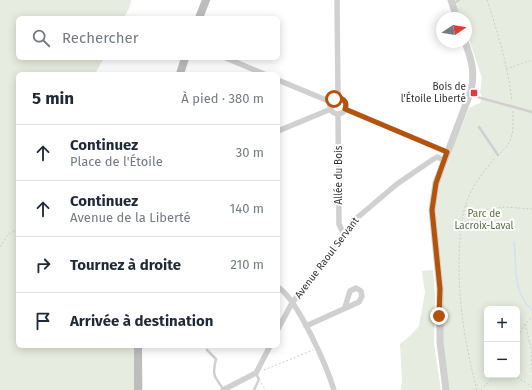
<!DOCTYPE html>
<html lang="fr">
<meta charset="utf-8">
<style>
:root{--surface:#fff;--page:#f6f6f7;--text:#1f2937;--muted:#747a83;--line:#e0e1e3}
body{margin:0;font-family:"Fira Sans",sans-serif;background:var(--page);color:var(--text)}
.controls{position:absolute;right:12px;bottom:12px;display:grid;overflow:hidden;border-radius:6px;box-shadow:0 2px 10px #0003}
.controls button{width:36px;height:36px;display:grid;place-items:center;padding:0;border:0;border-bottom:1px solid var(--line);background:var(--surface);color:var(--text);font:20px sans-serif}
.compass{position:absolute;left:436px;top:12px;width:36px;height:36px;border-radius:50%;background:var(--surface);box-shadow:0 2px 10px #0003;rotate:78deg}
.stop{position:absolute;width:12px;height:12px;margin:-9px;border:3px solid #b45309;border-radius:50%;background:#fff}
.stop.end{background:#b45309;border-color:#fff;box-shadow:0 1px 4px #0008}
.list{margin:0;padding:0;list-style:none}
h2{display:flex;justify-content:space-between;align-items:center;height:52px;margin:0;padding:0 16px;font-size:17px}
h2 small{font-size:13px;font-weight:400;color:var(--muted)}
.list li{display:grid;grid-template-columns:26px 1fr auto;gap:12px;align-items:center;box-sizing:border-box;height:56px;padding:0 16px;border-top:1px solid var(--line)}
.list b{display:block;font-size:15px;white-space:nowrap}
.list p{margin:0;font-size:13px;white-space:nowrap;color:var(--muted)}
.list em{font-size:13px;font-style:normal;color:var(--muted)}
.icon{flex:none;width:22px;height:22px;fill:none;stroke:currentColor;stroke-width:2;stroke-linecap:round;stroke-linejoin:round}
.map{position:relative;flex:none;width:532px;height:390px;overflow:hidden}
.search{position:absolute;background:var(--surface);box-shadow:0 2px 10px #0003;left:16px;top:16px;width:264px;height:44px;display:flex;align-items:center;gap:10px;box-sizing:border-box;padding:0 14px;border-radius:6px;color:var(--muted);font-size:15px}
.panel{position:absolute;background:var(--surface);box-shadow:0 2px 10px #0003;left:16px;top:72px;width:264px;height:276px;border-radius:6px}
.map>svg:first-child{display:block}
.green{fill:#e6ecdf;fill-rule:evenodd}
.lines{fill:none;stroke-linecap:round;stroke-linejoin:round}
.stream{stroke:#cfe2ee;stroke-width:1.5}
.path{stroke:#cdcdcd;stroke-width:1;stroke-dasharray:2 2;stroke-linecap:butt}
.service{stroke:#d0d0d0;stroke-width:2.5}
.minor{stroke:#d0d0d0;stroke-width:5.5}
.tertiary{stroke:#d0d0d0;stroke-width:7}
.secondary{stroke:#bdbdbd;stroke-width:8}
.route{stroke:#b45309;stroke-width:5}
.poi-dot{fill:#e63946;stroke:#fff;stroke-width:1.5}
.labels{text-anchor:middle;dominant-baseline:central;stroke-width:4;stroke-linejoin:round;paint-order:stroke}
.poi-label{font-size:10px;fill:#333;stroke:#fff;text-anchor:end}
.street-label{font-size:10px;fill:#333;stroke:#fff}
.park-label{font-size:10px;fill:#56703f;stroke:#fff}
</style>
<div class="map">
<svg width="532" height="390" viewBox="0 0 532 390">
<rect width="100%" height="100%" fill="#fff"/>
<path class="green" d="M0 0H131L130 6 124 18H18V58H104L95 74H18V346H142L143 390H0Z
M455 0H532V390H449L441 332 434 207 436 189 447 166 455 142 469 108 480 103 482 97 480 92 482 78 466 31V18H461ZM487 309H517V375H487Z
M433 270 435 296 434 343 441 390H401L402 380 400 344 411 335 419 326 425 293 422 271Z"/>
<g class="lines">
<path class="stream" d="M514 242C517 268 512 291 532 310"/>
<path class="path" d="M487 0C498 33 508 67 512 101
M506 69 532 60
M500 153C515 141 513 128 513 111
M465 205 472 211H476L505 207 532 209
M0 247 8 234 18 230
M525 324 531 348 532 372
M517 340 524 325 532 317
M264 370 313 350
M514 375 532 387
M261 383 266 390
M477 390C464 341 456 290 460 240 461 228 462 215 466 204 471 187 484 171 495 158
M481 390 495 375"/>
<path class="service" d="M453 4 459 0
M470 95 532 112
M479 127 498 155
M207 350 216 359C212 376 214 376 224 390
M254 390 259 379 256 374"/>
<path class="minor" d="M337 0 338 97
M226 58 264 74
M278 80 331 102
M330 106a8 8 0 1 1 16 0a8 8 0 1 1-16 0Z
M345 109 447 152
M338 114 339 224 344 235
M278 131 331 109
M278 287C298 300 327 367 334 390
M306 326 359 302 362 296 361 291 356 288 350 291 345 307
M278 329 292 303 358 217 397 184 432 160 437 157 444 160
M223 390 256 373 270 346"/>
<path class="tertiary" d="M451 0 457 18
M446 390 440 342V289L432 210 436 183 471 91C475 72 472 61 465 42"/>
<path class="secondary" d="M199 18 206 0
M180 74 185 58
M138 346V390"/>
</g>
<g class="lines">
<path class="route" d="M334 99C342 96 348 101 345 109L447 152 436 183 432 210 440 289 439 316"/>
</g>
<rect class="poi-dot" x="470" y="89" width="8" height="8" rx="2"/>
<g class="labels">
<g class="poi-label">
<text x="466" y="87">Bois de<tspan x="466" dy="12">l'Étoile Liberté</tspan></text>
</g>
<g class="street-label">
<text transform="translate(339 175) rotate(-90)">Allée du Bois</text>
<text transform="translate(327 258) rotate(-53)">Avenue Raoul Servant</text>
</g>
<g class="park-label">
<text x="484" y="214">Parc de<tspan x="484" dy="12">Lacroix-Laval</tspan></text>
</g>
</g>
</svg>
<div class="controls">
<button>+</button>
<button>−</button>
</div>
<svg class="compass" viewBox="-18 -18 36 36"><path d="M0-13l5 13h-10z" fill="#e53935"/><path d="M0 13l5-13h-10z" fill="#747a83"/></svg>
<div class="stop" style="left:334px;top:99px"></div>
<div class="stop end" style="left:439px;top:316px"></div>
<div class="search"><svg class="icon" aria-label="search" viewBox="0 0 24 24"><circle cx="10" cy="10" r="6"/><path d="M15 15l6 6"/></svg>Rechercher</div>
<section class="panel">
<h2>5 min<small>À pied · 380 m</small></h2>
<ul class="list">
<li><svg class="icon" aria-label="ahead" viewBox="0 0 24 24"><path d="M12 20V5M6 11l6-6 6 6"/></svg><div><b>Continuez</b><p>Place de l'Étoile</p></div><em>30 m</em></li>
<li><svg class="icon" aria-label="ahead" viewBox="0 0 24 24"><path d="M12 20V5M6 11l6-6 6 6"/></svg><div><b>Continuez</b><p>Avenue de la Liberté</p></div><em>140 m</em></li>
<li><svg class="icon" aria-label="right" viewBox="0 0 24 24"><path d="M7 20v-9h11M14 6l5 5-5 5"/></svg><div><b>Tournez à droite</b></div><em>210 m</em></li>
<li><svg class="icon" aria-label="arrive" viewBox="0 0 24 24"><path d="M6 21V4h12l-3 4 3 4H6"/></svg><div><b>Arrivée à destination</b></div></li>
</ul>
</section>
</div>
